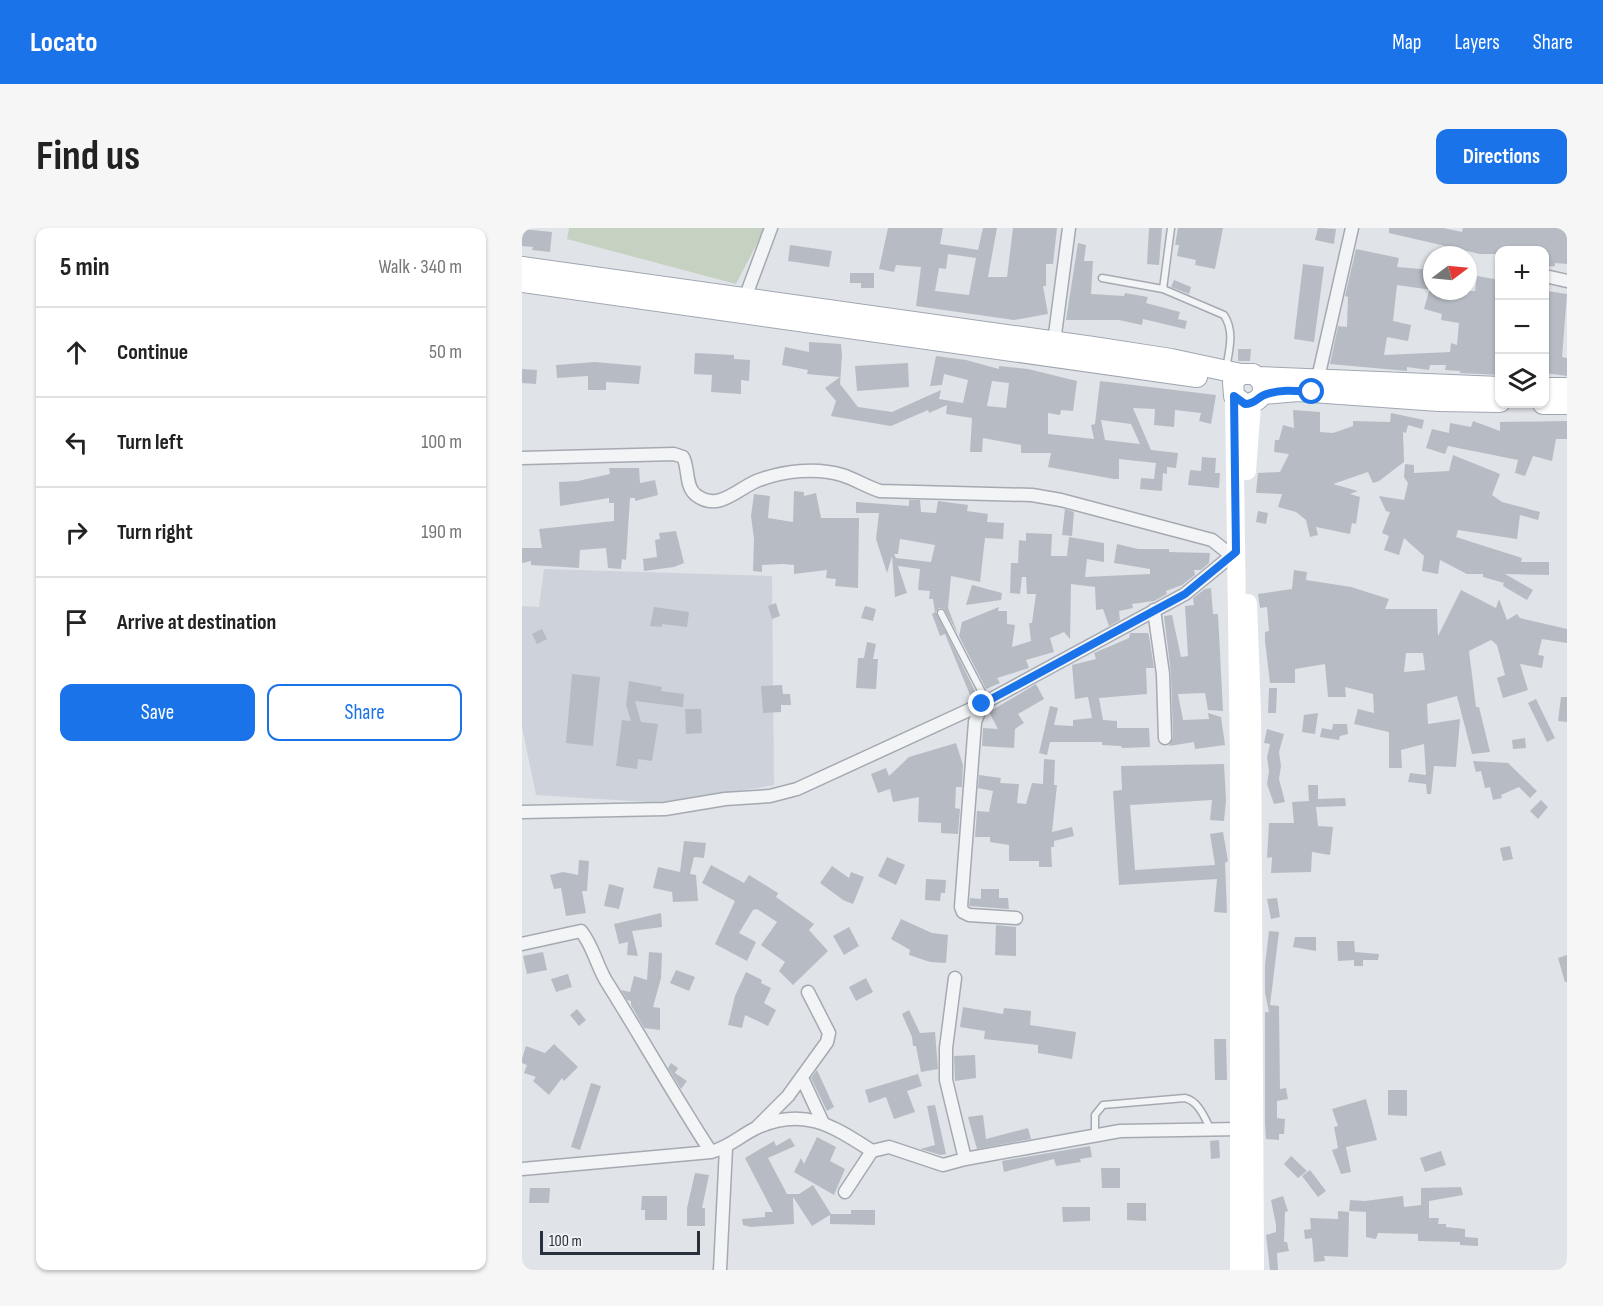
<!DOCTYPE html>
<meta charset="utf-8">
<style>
:root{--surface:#fff;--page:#f6f6f6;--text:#222;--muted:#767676;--line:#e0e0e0;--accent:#1a73e8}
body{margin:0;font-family:"Sofia Sans Condensed",sans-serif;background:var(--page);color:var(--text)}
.controls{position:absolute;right:18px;top:18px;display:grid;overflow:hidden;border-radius:12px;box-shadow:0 2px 4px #0004}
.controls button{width:54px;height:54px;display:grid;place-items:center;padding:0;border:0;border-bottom:2px solid var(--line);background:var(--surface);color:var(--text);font:30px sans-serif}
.compass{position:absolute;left:901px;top:18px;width:54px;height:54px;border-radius:50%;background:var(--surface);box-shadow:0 2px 4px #0004;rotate:74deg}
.scale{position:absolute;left:18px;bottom:15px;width:160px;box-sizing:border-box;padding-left:6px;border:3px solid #29313e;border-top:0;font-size:16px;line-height:21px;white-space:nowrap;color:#29313e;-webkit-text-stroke:4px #eff2f5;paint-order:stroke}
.stop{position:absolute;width:18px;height:18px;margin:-14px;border:4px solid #1a73e8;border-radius:50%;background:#fff}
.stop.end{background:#1a73e8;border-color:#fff;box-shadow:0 2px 6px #0008}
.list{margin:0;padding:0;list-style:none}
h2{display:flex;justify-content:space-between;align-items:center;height:78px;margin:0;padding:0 24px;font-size:26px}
h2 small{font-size:20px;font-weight:400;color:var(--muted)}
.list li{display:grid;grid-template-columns:39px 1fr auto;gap:18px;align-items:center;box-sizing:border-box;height:90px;padding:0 24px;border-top:2px solid var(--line)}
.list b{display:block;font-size:22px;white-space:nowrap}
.list em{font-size:20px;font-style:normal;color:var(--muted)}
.actions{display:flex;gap:12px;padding:18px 24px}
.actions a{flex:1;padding:14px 0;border:2px solid var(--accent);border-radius:12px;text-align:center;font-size:21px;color:var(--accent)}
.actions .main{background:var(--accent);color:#fff}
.icon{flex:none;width:33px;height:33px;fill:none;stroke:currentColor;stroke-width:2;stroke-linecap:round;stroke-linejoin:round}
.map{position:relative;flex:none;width:1045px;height:1042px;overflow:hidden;border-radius:12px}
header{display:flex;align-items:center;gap:36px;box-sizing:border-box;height:84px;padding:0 30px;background:var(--accent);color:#fff}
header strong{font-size:28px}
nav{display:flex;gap:33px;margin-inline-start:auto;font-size:21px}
.intro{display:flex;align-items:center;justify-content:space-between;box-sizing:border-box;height:144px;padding:0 36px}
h1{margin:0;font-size:42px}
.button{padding:15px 27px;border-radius:12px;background:var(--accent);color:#fff;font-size:21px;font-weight:700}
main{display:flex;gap:36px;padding:0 36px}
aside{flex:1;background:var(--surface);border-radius:12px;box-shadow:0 2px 4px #0004}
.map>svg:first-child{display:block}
.built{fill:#ced2da}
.green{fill:#c5d1c1}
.building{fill:#b7bcc4;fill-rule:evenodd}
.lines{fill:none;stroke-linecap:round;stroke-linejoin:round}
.service-casing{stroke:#a5aab2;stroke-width:9}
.minor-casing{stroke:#a5aab2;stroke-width:15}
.primary-casing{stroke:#a0a7b3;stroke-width:22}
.service{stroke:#f2f4f6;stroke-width:6}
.minor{stroke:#f2f4f6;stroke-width:12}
.secondary{stroke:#fff;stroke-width:18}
.primary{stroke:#fff;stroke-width:20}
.route{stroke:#1a73e8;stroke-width:8}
</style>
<header>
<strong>Locato</strong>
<nav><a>Map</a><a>Layers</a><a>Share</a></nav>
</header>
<div class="intro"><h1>Find us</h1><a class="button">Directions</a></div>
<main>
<aside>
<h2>5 min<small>Walk · 340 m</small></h2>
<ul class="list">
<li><svg class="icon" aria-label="ahead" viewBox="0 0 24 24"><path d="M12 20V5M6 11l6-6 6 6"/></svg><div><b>Continue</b></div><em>50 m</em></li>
<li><svg class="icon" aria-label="left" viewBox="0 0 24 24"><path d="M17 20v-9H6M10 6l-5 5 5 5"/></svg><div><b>Turn left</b></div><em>100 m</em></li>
<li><svg class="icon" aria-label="right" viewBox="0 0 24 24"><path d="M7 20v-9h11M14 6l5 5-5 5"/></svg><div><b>Turn right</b></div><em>190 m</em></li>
<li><svg class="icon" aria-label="arrive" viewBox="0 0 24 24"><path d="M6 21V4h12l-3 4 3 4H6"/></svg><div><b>Arrive at destination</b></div></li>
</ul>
<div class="actions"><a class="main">Save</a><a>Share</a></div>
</aside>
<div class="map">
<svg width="1045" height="1042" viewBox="0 0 1045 1042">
<rect width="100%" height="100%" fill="#e0e3e8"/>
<path class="built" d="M22 341 250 348 252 557 143 575 14 567 0 499V378L17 379Z"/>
<path class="green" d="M47 0H243L214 56 45 11Z"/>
<path class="building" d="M366 0H421L418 16 456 22 461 0H475L466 49H485L491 0H535L531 36H524V58H521L526 86 492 92 394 78 399 39 374 37 372 44 357 41ZM426 26 454 30 447 67 413 63 417 40 424 41Z
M627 0H640L637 37 625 36Z
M656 0H701L693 41 673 37 674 32 655 28 657 17H653Z
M796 0 814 1 812 16 793 12Z
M867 0H921L940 4 941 0H1045V36L1033 35V38L1023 39V22H978V26H958L867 5Z
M0 1 30 4 28 24 10 22 11 19 0 18Z
M556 15 564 17 562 33H571L569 66 602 68 603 65 626 69 624 75 658 84 656 91 665 93 663 101 621 91 620 97 597 92H544Z
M268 17 310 23 307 39 266 33Z
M834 21 877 30 875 39 910 42V62L875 57 871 93 889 97 886 113 865 109 862 127 928 124 929 115 935 117 937 95 919 92 920 86 902 81 907 63H953L955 48 978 52V147L938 145V143L923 142 924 137H908L907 142 885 139V143L808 136 816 98 825 99 826 69 823 68Z
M781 36 802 39 792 114 772 111Z
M328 45H352V60H339V55H328Z
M652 52 669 59 667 66 649 59Z
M1025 63 1045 66 1040 129 1045 130V148L1023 145V84Z
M287 114 319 116 320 127 318 156 336 179 370 184 419 162 417 171 441 175 446 152 422 146 420 157 408 158 414 128 444 132 477 141V138L506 141 555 153 551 183 539 182 538 187 526 185V206L572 211 569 197 573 196 578 153 694 167 689 196 677 193 679 185 653 182 652 199 632 197 633 181 611 180 629 222 656 225 654 240 645 239V246L641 245 640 263 618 261 619 250 632 251 634 235 597 231V251H592L526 239 529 225H499V217L461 210 460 224H448L450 190 424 186 425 177 407 185 406 182 369 198 309 188 314 173 303 160 318 149 285 146 286 142 260 137 263 119 287 124ZM470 153 487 155 484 180 465 178ZM579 192 609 196 618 216 583 212Z
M716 121H729L728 133H716Z
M173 125 212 127V131L228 132 227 153 219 152V166L189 164 190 147 172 146Z
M73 134 119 138 117 156 84 154V162H66V148L35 150 34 137Z
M386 135 387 159 335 163 333 138Z
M0 141 15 142 14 156 0 155Z
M771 182 798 184V204L811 205 831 198V193L868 194 869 185 902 192 900 201 886 197 884 205 881 204 882 234 857 253 851 255 846 244 811 256 836 263 828 266 838 269 834 296 830 295 828 306 794 299 796 307 788 309 784 292 774 284 756 279 760 266 734 265 736 245 758 244 767 226 752 224 753 212H757L761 197 772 200Z
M951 193 978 203V194L1045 193V211H1034L1030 233 1011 228 1003 248 993 245 996 232 926 218 923 226 904 220 910 201 927 205 928 195 949 199Z
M931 227 978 246 970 267 980 274 1018 284 1016 292 998 287 995 311 936 302 934 309 1000 330 999 334H1027V347L983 346 1011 362 1005 372 981 358 982 355 961 349V346H945L918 332 916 346 900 343 902 328 882 310 877 327 862 322 867 308 860 305 868 284 864 283 857 268 882 272 886 255 882 249 883 236 892 237V245L927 243Z
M680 229 694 230 693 245H698L697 260 666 257 668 242 679 243Z
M87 240H117L118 255 133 252 136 267 113 273V270H108L104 332 100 331 99 341 86 340 84 320 58 322 57 340 9 337V333L0 335V320H20L17 301 92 293V275H87V270L38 278 37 254 56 253 88 246Z
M272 263 282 264V268L294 265 299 290H337L336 360 313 358 314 351 304 350 305 342 272 346V337L261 336 240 337V344L231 343 232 311 229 288 232 266 248 268 246 290 271 294Z
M387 272H398L399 284 414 285 416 273 446 277 445 283 466 286 465 294 482 295 481 311 463 310 458 354 429 348 426 380 436 406 422 381 417 380 414 384 454 465 448 467 423 406 418 408 410 386 413 384 411 371H407L408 363 396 362 398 341 376 338 385 365 373 369 370 328 365 345 354 311 357 285H334V274L387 278ZM378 311 413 317 409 334 374 330 372 326H376Z
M543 281 552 284 550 308 540 307Z
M736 283 746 285 744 296 734 294Z
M154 303 162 335 152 339 122 343 121 331 135 329 133 312 138 311 137 305Z
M504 305 530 306 529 328H545L547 309 582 315V334L565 331 563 349 628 346V341L592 335 595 316 616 321H647V324L688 325 687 335 679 342H672L673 347 660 357 644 363 645 366 632 373 610 376 611 380 597 383 598 392 587 398 581 381 574 382 573 359 549 356 548 411 542 404 528 410 532 424 504 432 507 440 475 450 478 455 464 461 437 408 440 394 477 379 476 383H485V396L493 397 490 419 509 413 507 395H510L514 366H505L504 349H500L498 366 488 365 489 335H496L497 312 504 313Z
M772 342 785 344 784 352 829 359 867 371 863 381H915L916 408 939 362 974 380 977 371 985 392 995 386 998 390 1045 401V415L1020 411 1016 427 1022 428 1020 440 998 436 1006 462 981 470 975 450 983 447 975 417 969 412 947 423 954 479H957L968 524 950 526 935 468 905 476 906 496 938 491 934 539 912 538 909 566H905L904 556 886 554 888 545 904 547 902 516 879 522 880 540H867V504L832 496 836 481 852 485 851 466 823 459 824 469H806L803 436 773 441V455H748L743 413V404L747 403 745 379 738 380 736 366 770 361ZM884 425H901L903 442 882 444Z
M450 357 480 365 479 372 444 377Z
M689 360 691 386H696L701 483 686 482 683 465 656 466 661 492 687 491 686 485 699 489 703 517 673 521 672 514 647 518 651 510 649 446 642 388 650 387 659 429 666 428 663 378 672 377 671 370 683 361Z
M254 375 258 388 250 391 246 378Z
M343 378 354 381 351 393 339 390Z
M132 379 167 384 165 399 140 396V399L128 398Z
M20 401 25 411 15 416 10 406Z
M608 405H626L627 408 632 440H624L625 466 577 470 581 492 595 493V500H627L628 519 600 520 599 518 580 517V514H528L525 527 517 525 528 478 536 480 532 497 551 498V492L570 490 566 469 553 471 550 437 574 431 572 425 607 410Z
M345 414 354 416 351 431H356L354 461 334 460 336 430H342Z
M50 446 78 449 71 518 44 515Z
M107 453 140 459 139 463 162 466 161 479 113 473 119 494 136 496 130 533 116 531 115 541 94 538 100 492 109 493 104 477Z
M514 456 522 471 496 486 502 495 493 501 492 520 460 518 461 500 476 501 467 484Z
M260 457 261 466H268L269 477H259V484L241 485 239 458Z
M747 460H755L754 485H746Z
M1039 469H1045V494L1036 493Z
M1014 471 1033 510 1025 514 1006 475Z
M163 481H179L180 505 164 506Z
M796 485 793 506 780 504 782 487Z
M811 496H825L826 506 818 508 817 512 798 509 800 500 810 502Z
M745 501 762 506 757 524 759 538 757 551 763 574 752 576 745 556 747 543 745 529 748 516 742 515Z
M1003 510 1004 520 991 521 990 512Z
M434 515 441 537 440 559H434L433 580 438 581 436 606 419 605V595L396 594 397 569 371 574 368 561 356 565 349 546 364 540 367 548 387 529Z
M522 531 533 532 532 557H535L530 604 550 599 552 608 532 613V619H529L530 639H517V633H487V617L468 614V609H453L455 583 467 584 471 563 456 560 457 547 479 550 478 555 497 556 495 575 504 576 510 555 521 556Z
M951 533 986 535 1015 563 1008 570 997 559 979 567 980 570 971 572 968 559 963 560 959 543 954 544Z
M702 536 704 572 702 593 688 592 690 572 608 577 613 642 693 637 688 606 701 604 706 633 703 635 705 685 692 684 695 651 597 657 591 563 600 562 599 538Z
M786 557H796V571L823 570 824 578 794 579 796 598 811 599 808 627 790 624 789 644 749 645 750 629 745 630 747 595H772L770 574 787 573Z
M1019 572 1026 579 1016 591 1008 583Z
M162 613 184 615 182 630 172 629 168 646 174 647 176 673 151 674 150 664 131 660 136 639 158 644Z
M988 618 991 631 981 633 978 620Z
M365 629 383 637 374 657 356 648Z
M57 632 67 633 65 663H60L64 685 44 688 39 660 32 661 28 647 41 644 56 647Z
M189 637 222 655 227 647 256 665 254 669 292 696 287 702 306 723 271 757 257 743 263 734 239 717 255 694 235 681 231 682 217 705 234 714 225 733 193 716 213 673 180 655Z
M310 638 327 650 329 644 342 649 331 676 321 672 298 655Z
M404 651 424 652 423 665H419L418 673 403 672Z
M87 656 102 660 97 681 82 678Z
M459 661H477V670H486L487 681 447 678 448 670 459 671Z
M755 670 758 689 749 691 745 671Z
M139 685 140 699 110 703 116 728 105 727 106 714 97 716 92 696Z
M379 691 410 705 426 707 424 735 408 734 387 727 388 722 369 711Z
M474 697 494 699V728L473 727Z
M327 699 337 718 322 727 311 708Z
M747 703 757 704 748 777 757 778 758 861 764 860 766 871 755 873V890L763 891 762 906H757V912L744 911 743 896V784H747L743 765V737Z
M773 709H794V723L771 719Z
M815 713H832L833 724 857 726 856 732H841V738H832V732L816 733Z
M21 724 25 742 5 746 1 728Z
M127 724 140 725 139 750 131 779 138 780V802L122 800 109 777V773L105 772 99 762 108 764 112 748 125 752Z
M1045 727V754H1043L1036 730Z
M154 742 173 749 167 763 148 755Z
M224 744 240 752 239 755 249 760 242 775 254 782 246 798 223 787 220 800 206 797 213 768Z
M46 746 50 759 34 764 29 751Z
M344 750 351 764 334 773 327 759Z
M441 779 481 786 482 780 509 783 508 797 554 804 550 831 516 825V817L462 811 463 803 438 799Z
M55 781 64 792 57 798 48 787Z
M387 782 398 805 413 804 416 841 399 844 394 818H391L390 809 380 786Z
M692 811H704L705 852H693Z
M32 816 56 839 42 853 40 850 27 867 11 853 14 849 2 845 5 837 0 835V831L4 818 23 825Z
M453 827 454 850 433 853 432 828Z
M149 835 156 840 153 845 165 853 159 861 146 840Z
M295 842 312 879 305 883 289 850Z
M396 846 400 858 385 863 393 884 372 891 364 869 347 875 343 862Z
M69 855 79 858 58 922 49 919Z
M866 862H885V888L866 887Z
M844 871 855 912 824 919 829 944 819 946 810 922 816 920 812 899 816 898 810 881Z
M413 877 424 926 419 927 398 921 413 917 405 878Z
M461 887 464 911 506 900 509 911 455 921 446 889Z
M295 909 314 919 308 933 323 941 312 967 272 944 279 930 282 936Z
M268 910 273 918 246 930 265 966H277L291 957 309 986H329V982H353V997L308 996V987L290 998 271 969 272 996 229 999 221 997 220 991 243 989V984H251L223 930 252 913 254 918Z
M697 912 698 930 689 931 688 913Z
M568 918 570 929 558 931 559 934 534 938 532 931 482 944 480 933Z
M919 923 924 937 903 944 898 930Z
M769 928 785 943 776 950 762 936Z
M579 940H598V960H580Z
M788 942 804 963 796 969 780 948Z
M173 945 187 947 180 980H183V998H165V980Z
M939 959 941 967 907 973V990H917L916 996H924V999L943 1001V1009L956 1010V1018L938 1017V1014L896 1013V1006L856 1005 854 1011 844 1009V984L827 983 828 972 843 973 881 968 882 979 899 977V960Z
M8 960H28L27 975H7Z
M120 968H145V992H123V982H119Z
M761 968 766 983 763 984 762 1014H765L767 1023 755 1025 756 1042H748L744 1007 754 1004V997L749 972Z
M605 975H624V993L605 992Z
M540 979H568V993L541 994Z
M816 983 827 984 826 1029 802 1028 803 1033 792 1034 790 1010 783 1011 782 1002 789 1001 788 990 816 991Z"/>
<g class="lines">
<g class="service-casing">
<path id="service" d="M580 50 641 61 702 87C713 104 707 122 704 141
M641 61 649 0
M419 385 464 472
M573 906V887L581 877 663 870C676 873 682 888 688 900"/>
</g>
<g class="minor-casing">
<path id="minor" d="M1023 48 1045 53
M223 70 249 0
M532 114 547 0
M796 150 830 0
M0 230 152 226 161 229C167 240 163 259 174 267 197 285 217 259 237 252 262 243 294 239 320 247 333 251 345 259 358 263L510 267 539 272 690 312 710 328
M632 382 641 446 643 510
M0 584 143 581 203 571 248 568 275 561 460 476
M494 690 447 687 441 684 439 679 453 494 460 476 663 366 714 324
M0 716 59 703C72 719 75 740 86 756 121 812 153 869 189 924
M433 750 424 820V852L443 931 598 903 718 901
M280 850 300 893
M235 899 266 868 305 814 307 805 286 764
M0 941 189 924C207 919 218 908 234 900 282 878 311 898 350 923L367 919 421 937 443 931
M323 964 350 923
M198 1042 204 920"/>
</g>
<g class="primary-casing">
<path id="primary" d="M0 39 571 119 649 131 719 146H731C748 156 742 175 723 176L712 168 711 154 719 146
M0 54 675 149
M736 149 978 159
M1023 160H1045
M741 166 776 163 917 173 978 174
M1021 176H1045"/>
</g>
<use href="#service" class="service"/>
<use href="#minor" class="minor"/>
<path class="secondary" d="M712 168 717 537V1042
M725 243 730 176
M726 375 730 483 733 1042"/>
<use href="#primary" class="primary"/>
</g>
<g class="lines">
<path class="route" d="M460 476 663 366 714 324 712 168 723 176C734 176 736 168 745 166 759 161 775 163 790 164"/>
</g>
</svg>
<div class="controls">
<button>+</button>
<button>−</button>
<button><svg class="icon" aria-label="layers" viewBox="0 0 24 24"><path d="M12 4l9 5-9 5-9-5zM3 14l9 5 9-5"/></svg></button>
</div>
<svg class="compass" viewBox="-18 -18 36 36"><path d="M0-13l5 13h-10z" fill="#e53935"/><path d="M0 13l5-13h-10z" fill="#767676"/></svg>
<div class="scale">100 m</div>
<div class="stop" style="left:790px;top:164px"></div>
<div class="stop end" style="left:460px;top:476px"></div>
</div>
</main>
